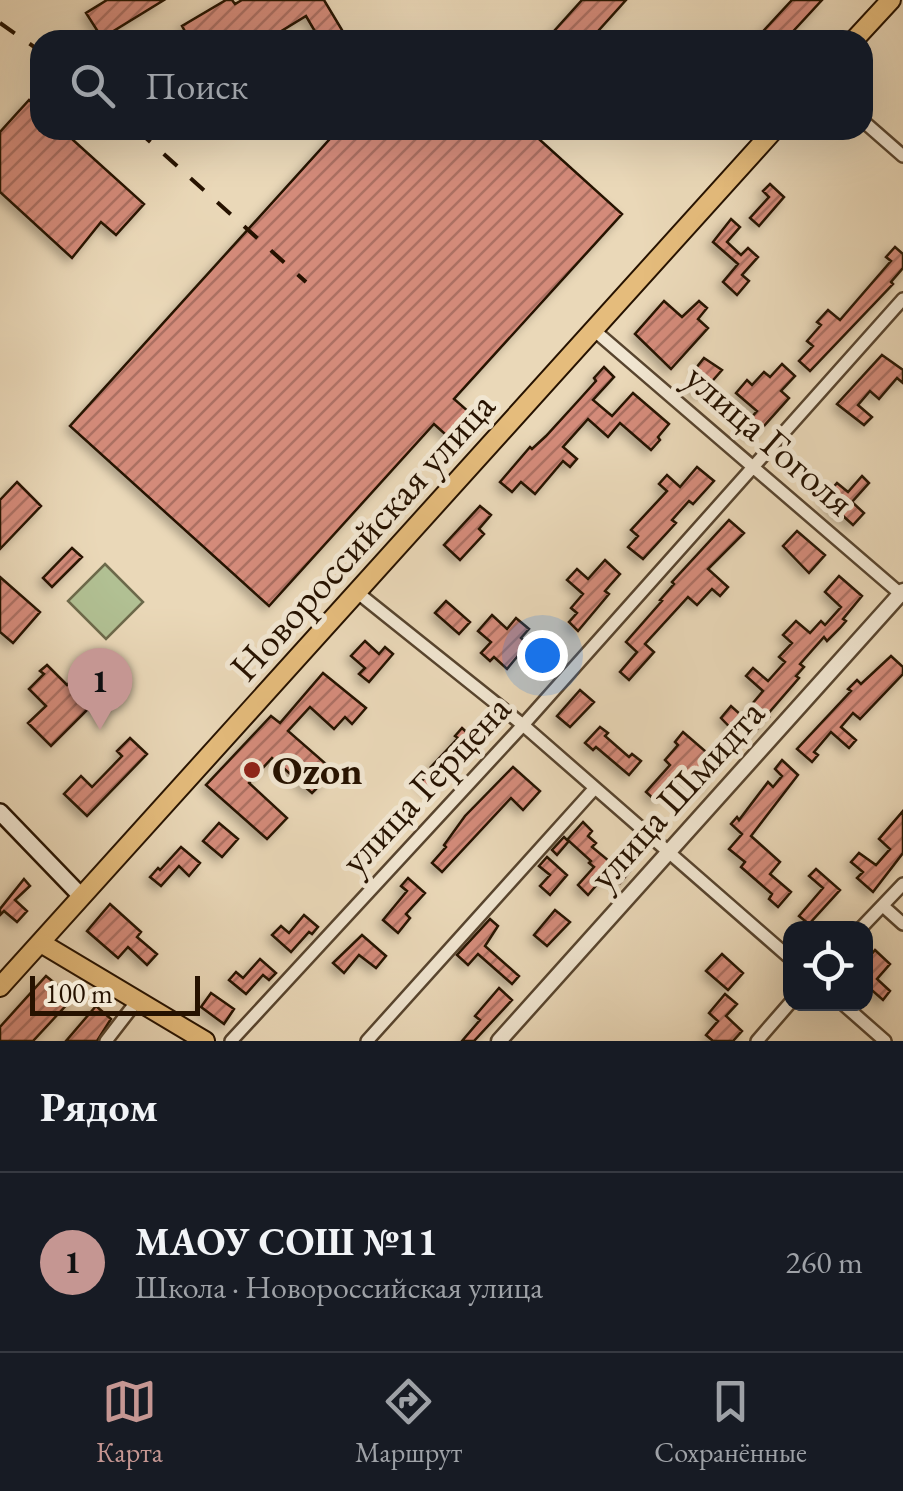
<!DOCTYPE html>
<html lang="ru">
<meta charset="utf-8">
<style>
:root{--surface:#171b24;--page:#242831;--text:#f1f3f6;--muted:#9ea1a6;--line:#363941;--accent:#c59692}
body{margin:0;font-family:"EB Garamond",serif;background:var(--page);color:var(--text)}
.controls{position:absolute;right:30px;bottom:30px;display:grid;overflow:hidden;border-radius:20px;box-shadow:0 10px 40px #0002}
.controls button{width:90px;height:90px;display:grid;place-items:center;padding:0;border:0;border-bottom:2px solid var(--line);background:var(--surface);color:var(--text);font:50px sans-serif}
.scale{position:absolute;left:30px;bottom:25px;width:170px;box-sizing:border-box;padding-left:10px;border:5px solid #261200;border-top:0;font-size:28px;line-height:35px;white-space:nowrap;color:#261200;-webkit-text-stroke:8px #f1e6d1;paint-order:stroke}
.you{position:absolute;left:542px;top:655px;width:35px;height:35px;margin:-25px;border:8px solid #fff;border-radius:50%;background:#1a73e8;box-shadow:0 0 0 15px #1a73e833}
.badge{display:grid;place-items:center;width:65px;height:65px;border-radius:50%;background:var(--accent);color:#111;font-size:32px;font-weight:700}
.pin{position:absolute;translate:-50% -82px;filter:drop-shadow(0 2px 5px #0008)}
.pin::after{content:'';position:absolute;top:52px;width:35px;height:30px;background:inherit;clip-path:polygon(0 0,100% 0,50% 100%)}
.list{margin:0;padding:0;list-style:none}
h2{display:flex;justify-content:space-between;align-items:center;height:130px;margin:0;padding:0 40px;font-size:42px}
h2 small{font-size:32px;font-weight:400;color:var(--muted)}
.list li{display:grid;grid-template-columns:65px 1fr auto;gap:30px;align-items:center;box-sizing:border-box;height:180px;padding:0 40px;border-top:2px solid var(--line)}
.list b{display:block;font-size:38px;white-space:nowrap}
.list p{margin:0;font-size:32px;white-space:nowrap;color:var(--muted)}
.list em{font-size:32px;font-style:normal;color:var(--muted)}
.icon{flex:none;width:55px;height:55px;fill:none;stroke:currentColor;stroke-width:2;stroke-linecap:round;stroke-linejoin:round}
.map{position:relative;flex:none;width:903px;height:1041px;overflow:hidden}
.search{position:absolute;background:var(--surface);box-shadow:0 10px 40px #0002;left:30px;right:30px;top:30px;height:110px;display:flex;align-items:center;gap:25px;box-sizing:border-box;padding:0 35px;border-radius:30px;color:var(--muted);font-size:38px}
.sheet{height:310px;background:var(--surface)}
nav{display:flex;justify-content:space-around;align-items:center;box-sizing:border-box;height:140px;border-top:2px solid var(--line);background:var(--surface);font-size:28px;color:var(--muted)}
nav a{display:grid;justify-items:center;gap:5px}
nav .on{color:var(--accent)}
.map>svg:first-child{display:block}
.garden{fill:#b1c093;stroke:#6c694a;stroke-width:2.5}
.building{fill:url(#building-hatch);stroke:#261200;stroke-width:2.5;filter:url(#shadow)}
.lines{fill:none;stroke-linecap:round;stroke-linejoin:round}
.minor-casing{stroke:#57442e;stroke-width:16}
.tertiary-casing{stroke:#57442e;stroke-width:19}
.secondary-casing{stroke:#261200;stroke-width:20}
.primary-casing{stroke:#261200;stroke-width:22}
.minor{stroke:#f1e6d1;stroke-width:11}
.tertiary{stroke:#f1e6d1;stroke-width:14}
.secondary{stroke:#f1e6d1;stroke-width:15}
.primary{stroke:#e5bc7c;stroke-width:18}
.rail{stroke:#261200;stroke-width:4;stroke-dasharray:18 18;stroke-linecap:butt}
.poi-dot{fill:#8f2418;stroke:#f1e6d1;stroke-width:4}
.labels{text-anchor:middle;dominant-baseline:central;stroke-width:10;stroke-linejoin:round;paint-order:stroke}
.street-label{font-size:40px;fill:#261200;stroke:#f1e6d1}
.poi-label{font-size:40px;font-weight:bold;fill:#261200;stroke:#f1e6d1;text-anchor:start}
</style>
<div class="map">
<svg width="903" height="1041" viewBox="0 0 903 1041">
<defs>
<pattern id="building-hatch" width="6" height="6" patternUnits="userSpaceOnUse" patternTransform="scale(2.5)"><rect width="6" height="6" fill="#d48b7a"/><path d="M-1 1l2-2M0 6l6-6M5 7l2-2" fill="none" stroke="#ac7062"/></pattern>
<filter id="shadow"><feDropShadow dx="-4.5" dy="4.5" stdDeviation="5" flood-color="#0004"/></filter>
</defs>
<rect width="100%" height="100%" fill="#ead8b8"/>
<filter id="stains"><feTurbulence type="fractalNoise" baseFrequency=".002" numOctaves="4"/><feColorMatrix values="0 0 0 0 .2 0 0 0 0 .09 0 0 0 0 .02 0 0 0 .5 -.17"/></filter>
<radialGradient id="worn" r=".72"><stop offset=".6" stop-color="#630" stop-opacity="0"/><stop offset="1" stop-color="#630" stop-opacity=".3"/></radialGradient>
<path class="garden" d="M105 564 143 602 106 639 68 601Z"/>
<path class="building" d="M107 0H164L102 38 86 13Z
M226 0H232L235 4 242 0H324L348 40H320L306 16 275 35 278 40H190L182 26Z
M582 0H626L590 40H546Z
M792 0H822L785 40H755Z
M29 100 40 110V130H62L144 204 116 235 101 222 72 258 0 192V132Z
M338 130H529L622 214 454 399 477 419 455 443 434 424 269 606 70 426Z
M770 184 784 197 759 226 750 218 769 197 763 191Z
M731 219 740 227 727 242 741 255 748 248 758 257 742 275 749 281 737 295 723 282 738 264 713 242Z
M895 247 903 254V268L891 282 893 284 810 371 799 361 813 346 807 341 821 325 817 322 828 310 840 320 891 261 886 257Z
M664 301 682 317 699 301 707 308 698 319 708 328 671 369 635 334Z
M882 355 903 370V383L897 378 879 399 870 391 858 405 872 417 864 425 837 404Z
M704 358 722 370 700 395 692 388 703 374 696 368Z
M782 364 795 376 781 391 789 398 754 437 742 428 757 411 736 393 747 380 752 385 764 372 770 377Z
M604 367 614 377 593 400 612 416 633 393 669 424 658 437 660 440 651 450 620 423 608 437 588 419 563 447 577 459 570 467 563 461 535 494 521 482 512 492 500 482 530 447 532 449 546 436 578 401 596 381 594 378Z
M697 467 714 481 693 504 689 501 672 520 676 523 643 559 628 547 638 536 631 530 667 491 659 484 667 475 680 487Z
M862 476 869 483 852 502 864 513 853 525 842 515 840 518 823 499 837 483 848 492Z
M17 482 41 506 0 549V500Z
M480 506 491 515 479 529 484 534 460 560 444 545Z
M729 520 744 533 708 569 728 587 720 596 712 589 697 605 688 597 645 644 654 652 629 680 620 672 637 652 626 642 662 601 660 600 674 584 672 582Z
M797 531 825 555 809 573 783 546Z
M72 548 82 557 52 587 43 578Z
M605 560 620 574 605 591 609 594 578 631 569 622 577 613 571 608 583 594 567 580 577 569 588 579Z
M839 576 862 596 843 619 846 621 840 628 827 641 824 637 800 664 804 667 796 676 799 678 767 715 769 717 744 742 721 718 731 706 742 716 763 691 746 676 753 668 768 681 785 662 779 657 792 643 783 635 796 621 810 633 821 621 825 625 841 607 825 592Z
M0 577 40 612 13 643 0 632Z
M446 601 470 622 459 634 435 613Z
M492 615 507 629 516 618 529 629 521 638 531 647 524 655 521 652 507 669 494 657 490 661 481 653 491 642 478 631Z
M365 641 379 654 385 647 393 654 369 682 359 674 365 668 351 656Z
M891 656 903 667V674L860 719 853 713 841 727 856 740 849 748 831 732 814 752 818 755 812 762 797 749 851 691 848 689 857 680 861 684Z
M47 665 67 685 77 674 93 690 85 698 92 705 51 746 28 723 46 706 29 689 44 674 40 671Z
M323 673 366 708 352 724 345 717 334 729 310 707 288 731 334 771 312 793 272 758 249 783 287 818 267 839 206 785 271 716 280 723Z
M580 690 594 702 570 727 557 716Z
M600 727 608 733 605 736 629 757 632 754 641 761 629 775 596 747 593 750 585 743Z
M462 728 473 738 461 751 467 756 432 792 421 782 433 768 431 767 458 738 455 736Z
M683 732 712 757 701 769 711 778 701 789 681 772 656 801 646 792 670 765 665 760 678 745 675 742Z
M130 738 147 754 87 816 64 794 81 776 92 787 122 756 117 751Z
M782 760 798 775 751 836 780 862 770 874 791 892 778 907 769 899 772 894 741 867 745 862 729 849 742 834 731 824 737 817 739 820 768 782 773 787 782 776 775 769Z
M513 767 540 791 523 810 511 798 442 872 432 863 446 847 444 845 465 816Z
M903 811V853L873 892 857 878 863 872 851 862 859 853 876 865 890 849 879 839Z
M583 822 592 831 588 836 596 843 592 847 615 866 619 861 630 871 620 883 608 872 588 895 578 885 594 867 589 863 591 861 569 841 557 855 552 850 564 837 567 840Z
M219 823 238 839 222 857 203 841Z
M181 847 200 863 189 876 179 866 161 886 150 877 158 868 160 870Z
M547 857 567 875 550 895 540 886 550 875 539 866Z
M816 869 840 890 809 924 799 916 823 888 809 876Z
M408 878 425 893 406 914 410 918 398 933 383 920 407 891 401 886Z
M24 879 30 886 15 900 27 911 17 922 4 911 0 915V909Z
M110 904 141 932 137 937 157 954 147 965 128 947 118 958 87 931Z
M555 910 570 922 547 946 534 935Z
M304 915 318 927 312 934 309 932 291 952 272 935 281 926 289 933Z
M490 919 498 926 485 946 519 976 512 984 478 954 468 965 457 955Z
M362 935 386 956 376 968 359 955 344 973 333 963Z
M875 950 890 964 877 979 890 991 883 1000 866 985V961Z
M722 954 743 973 728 990 706 971Z
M260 959 276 973 269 980 263 975 246 994 229 980 236 972 243 978Z
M46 976 73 998 33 1041H0V1027Z
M499 988 512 1000 474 1041H462L480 1020 475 1016Z
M211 993 234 1009 224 1024 201 1007Z
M725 994 737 1004 726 1016 742 1031 733 1041H713L706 1035 718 1021 709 1013Z
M96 1006 111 1019 97 1041H66Z"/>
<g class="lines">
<g class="minor-casing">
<path id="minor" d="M863 121 903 156
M595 331 903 596
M358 593 523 725 790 958
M883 906 903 924
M861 928 903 884
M843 1004 885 1041
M106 1041 137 1001
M231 1041 523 725 903 299
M367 1041 594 789
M757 1041 790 1003"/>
</g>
<g class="tertiary-casing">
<path id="tertiary" d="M499 1041 903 591"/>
</g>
<g class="secondary-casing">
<path id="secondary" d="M0 812 82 897"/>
</g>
<g class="primary-casing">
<path id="primary" d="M854 40 891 0
M41 943 205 1041
M0 987 774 130"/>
</g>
<use href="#minor" class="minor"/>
<use href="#tertiary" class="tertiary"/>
<use href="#secondary" class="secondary"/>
<use href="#primary" class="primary"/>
<path class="rail" d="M0 23 40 51
M137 130 306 282"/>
</g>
<circle class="poi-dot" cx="252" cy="770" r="10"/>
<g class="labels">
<g class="street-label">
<text transform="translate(770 439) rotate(41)">улица Гоголя</text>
<text transform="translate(362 536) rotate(-48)">Новороссийская улица</text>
<text transform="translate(425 784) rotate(-47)">улица Герцена</text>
<text transform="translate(676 794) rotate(-48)">улица Шмидта</text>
</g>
<g class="poi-label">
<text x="272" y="770">Ozon</text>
</g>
</g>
<rect width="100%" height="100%" filter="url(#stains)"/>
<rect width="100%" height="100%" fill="url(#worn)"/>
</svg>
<div class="controls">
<button><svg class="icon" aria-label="locate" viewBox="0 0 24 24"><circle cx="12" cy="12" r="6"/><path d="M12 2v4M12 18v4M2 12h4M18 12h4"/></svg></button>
</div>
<div class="scale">100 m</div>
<div class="you"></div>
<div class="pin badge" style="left:100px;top:730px">1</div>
<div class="search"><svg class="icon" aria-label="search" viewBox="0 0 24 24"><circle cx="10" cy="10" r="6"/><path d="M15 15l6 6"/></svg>Поиск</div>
</div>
<section class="sheet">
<h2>Рядом<small></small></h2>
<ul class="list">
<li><span class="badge">1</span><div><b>МАОУ СОШ №11</b><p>Школа · Новороссийская улица</p></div><em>260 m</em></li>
</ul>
</section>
<nav>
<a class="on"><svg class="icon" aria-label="map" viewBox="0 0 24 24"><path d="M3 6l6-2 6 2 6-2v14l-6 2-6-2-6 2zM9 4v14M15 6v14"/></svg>Карта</a>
<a><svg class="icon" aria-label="directions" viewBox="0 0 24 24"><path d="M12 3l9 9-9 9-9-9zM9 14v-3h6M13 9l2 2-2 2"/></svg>Маршрут</a>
<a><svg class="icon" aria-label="saved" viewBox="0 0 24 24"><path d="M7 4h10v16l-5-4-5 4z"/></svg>Сохранённые</a>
</nav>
